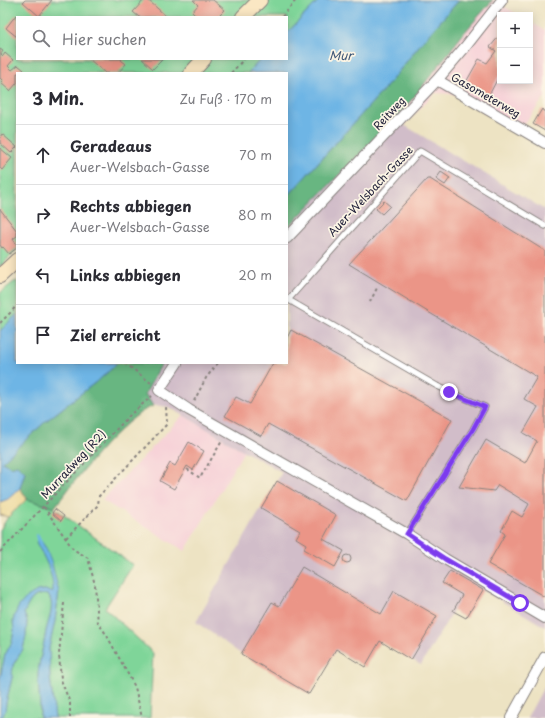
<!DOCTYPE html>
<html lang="de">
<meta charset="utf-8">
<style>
:root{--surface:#fff;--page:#f7f7f7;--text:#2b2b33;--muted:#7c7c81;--line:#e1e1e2}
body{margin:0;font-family:"Playpen Sans",sans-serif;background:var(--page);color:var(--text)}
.controls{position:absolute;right:12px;top:12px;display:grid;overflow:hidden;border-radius:0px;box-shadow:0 2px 10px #0003}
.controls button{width:36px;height:36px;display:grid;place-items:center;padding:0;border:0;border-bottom:1px solid var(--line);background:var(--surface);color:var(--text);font:20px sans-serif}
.stop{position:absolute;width:12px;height:12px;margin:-9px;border:3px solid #7c3aed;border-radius:50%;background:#fff}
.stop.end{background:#7c3aed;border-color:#fff;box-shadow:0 1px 4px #0008}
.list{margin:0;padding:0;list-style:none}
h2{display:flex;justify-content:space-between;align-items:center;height:52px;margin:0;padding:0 16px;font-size:17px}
h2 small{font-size:13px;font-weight:400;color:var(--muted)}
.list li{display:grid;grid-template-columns:26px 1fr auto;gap:12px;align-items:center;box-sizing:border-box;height:60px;padding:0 16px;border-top:1px solid var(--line)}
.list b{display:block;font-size:15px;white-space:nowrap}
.list p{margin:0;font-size:13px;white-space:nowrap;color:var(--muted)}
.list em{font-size:13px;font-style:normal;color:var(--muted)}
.icon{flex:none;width:22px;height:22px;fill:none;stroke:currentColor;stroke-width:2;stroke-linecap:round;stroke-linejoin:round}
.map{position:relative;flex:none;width:545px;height:718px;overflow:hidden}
.search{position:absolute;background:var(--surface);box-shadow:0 2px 10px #0003;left:16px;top:16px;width:272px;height:44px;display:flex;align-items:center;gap:10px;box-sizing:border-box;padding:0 14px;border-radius:0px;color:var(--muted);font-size:15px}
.panel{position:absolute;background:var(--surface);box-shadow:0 2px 10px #0003;left:16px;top:72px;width:272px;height:292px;border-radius:0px}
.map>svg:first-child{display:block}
.built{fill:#f6cfd7}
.industrial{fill:#d1bdc9}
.green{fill:#7fd599;stroke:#507c6a}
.forest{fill:#67b681;stroke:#446c5e}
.sand{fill:#eeda9e;stroke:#887e6c}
.water{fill:#6eb5e5;stroke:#486c90}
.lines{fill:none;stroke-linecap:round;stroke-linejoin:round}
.stream{stroke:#6eb5e5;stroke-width:3.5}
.building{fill:#eb9587}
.lane-casing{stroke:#88827f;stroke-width:7}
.street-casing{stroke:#88827f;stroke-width:12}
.secondary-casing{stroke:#88827f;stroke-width:16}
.path{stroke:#88827f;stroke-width:2;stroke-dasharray:3 3;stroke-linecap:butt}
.lane{stroke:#fff;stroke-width:5}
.street{stroke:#fff;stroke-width:10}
.secondary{stroke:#fae7c3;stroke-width:14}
.route{stroke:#7c3aed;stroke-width:5}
.labels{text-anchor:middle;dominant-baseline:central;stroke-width:3.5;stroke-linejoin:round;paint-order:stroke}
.street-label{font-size:11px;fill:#22223b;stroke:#fcf5e5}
.water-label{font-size:12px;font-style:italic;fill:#3d5576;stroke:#fcf5e5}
</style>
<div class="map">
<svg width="545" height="718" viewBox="0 0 545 718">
<rect width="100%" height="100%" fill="#fcf5e5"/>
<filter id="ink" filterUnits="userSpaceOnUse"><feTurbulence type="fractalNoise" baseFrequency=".025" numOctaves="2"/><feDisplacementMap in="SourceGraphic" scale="8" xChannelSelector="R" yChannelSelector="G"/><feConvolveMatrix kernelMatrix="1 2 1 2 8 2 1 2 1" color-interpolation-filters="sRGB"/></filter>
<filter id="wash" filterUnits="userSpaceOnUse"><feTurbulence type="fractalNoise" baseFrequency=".012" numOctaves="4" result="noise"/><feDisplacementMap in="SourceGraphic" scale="16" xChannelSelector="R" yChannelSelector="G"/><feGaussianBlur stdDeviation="0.9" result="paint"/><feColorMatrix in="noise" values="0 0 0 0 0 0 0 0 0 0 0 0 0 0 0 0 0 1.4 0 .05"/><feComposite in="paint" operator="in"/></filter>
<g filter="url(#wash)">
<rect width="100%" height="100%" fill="#ede3c3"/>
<path class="built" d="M493 0 519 15H500V81H530V22L545 30V97L518 132 454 94 435 93 404 125 400 113 415 96 464 33Z
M183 415 244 451 185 551 102 500Z"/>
<path class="industrial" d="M400 113 404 125 545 210V627L483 590 466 618 453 611 421 665 380 641 365 667 336 650 309 694 241 654 196 622 282 472 244 451 183 415 168 407 155 405 153 406 145 394 162 363H287V228Z
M545 686V718H527L541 692Z"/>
<path class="green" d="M0 0H254L238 17H17V59H198L185 73H17V249L0 267Z
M266 0H319L287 33V17H250Z
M210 59H261L248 73H198Z
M17 281V314L0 331V293L14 282Z
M27 499 54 508 133 565 105 608 153 653 150 718H55L50 677 49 648 55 621 59 592 56 590 50 592 45 590 37 591 15 614 13 621 14 630 12 642 5 655 0 678V530L8 517Z
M42 594 48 595C56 605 48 621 46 631 44 646 39 660 38 674 38 689 41 703 40 718H1L3 716 5 711 6 703 12 678 13 665 23 649 26 636 27 621 24 613C28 604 32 596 42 594Z"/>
<path class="forest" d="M459 0H493L464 33 415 96 400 113 287 228V197L387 86 422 42Z
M118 363H162L145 394 153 406C149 408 144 410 140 413 107 437 79 476 54 508L27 499 20 488 25 472 11 467 1 462 46 421 101 378Z"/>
<path class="sand" d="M20 488 27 499 8 517 0 515V502L8 499Z"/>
<path class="water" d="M319 0H459L422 42 387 86 287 197V73H248L261 59H287V33Z
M17 314V363H118L101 378 46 421 2 462 11 467 17 465 25 472 20 488 8 499 0 502V331Z
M41 541 46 548 52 564 59 592 55 621 49 648 50 677 55 718H40C41 703 38 689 38 674 39 660 44 646 46 631 48 621 56 605 48 595 33 592 30 601 24 613L27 621 26 636 23 649 13 665 12 678 6 703 5 711 3 716 0 718V678L5 655 12 642 14 630 13 621 15 614 19 606 27 597 37 591 45 590 50 592 53 591C54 574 44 557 36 542Z"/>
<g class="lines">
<path class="stream" d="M37 536 41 544"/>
</g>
<g id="blocks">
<path class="building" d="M25 0H52L39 16 23 2Z
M144 0H148L167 17H139L133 12Z
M193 0H213L225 10 218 17H195L196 16 192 12 198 5Z
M16 15 17 16V37L6 28Z
M500 35V76H499L488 97 465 84 479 59 487 63 496 51 490 47Z
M0 49 3 51 1 54 3 56 5 53 13 60 8 66 12 70 18 65 24 70 22 73H17V83L10 91 1 83 3 81 0 78Z
M89 59H122L121 60 126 64 118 73H105Z
M142 59H163L153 69Z
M542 109 545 111V131L533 124Z
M2 134 17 147 11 153 0 143V137Z
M0 148 12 158 2 170 0 168Z
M441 172 450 178 445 185 436 179Z
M427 179H430L545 251V597L488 564 505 534 501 531 512 511 522 517 529 504 498 485 494 491 459 487 486 440 525 463 537 441 523 433 538 407 524 399 537 377 428 312 349 264Z
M384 201 390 206 382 214 376 209Z
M0 209 17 231V236L13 239 17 245V248L9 254 3 247 2 248 0 245Z
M291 330 452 419 407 501 268 424 261 436 225 416 236 397 250 404 273 363H287V338Z
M189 442 204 451 193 470 187 466 174 489 160 481 170 463 175 466Z
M277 481 336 515 323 539 344 551 335 567 304 549 306 544 296 538 300 531 261 508Z
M55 509 64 516 61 521 52 513Z
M343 559a4 4 0 1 1 8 0a4 4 0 1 1-8 0Z
M302 567 381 614 394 591 437 616 411 660 380 641 365 667 336 649 309 694 241 654 272 602 279 606Z
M450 571 483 590 466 618 453 611 462 595 442 583Z"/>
</g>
</g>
<g filter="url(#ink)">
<use href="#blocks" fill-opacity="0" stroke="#88827f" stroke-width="1"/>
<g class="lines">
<g class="lane-casing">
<path id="lane" d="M287 299 437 386 485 407 473 429 407 534
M288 300 420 151 545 226"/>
</g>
<g class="street-casing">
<path id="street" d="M437 80 545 143
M287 238 437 80 466 46 502 0
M177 363 159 390 189 410 407 534 445 559 545 618
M511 718 545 657"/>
</g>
<g class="secondary-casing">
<path id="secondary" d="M243 17 260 0
M191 73 204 59
M0 276 17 260"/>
</g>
<path class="path" d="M282 17 296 0
M231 73 244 59
M370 302 377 288
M0 323 12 311 17 305
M125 363 151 383
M194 401 206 378 218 363
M187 469 200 478 222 441
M44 507 73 549 88 558 95 585 98 623 106 634 135 687 142 718
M66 538 98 505 99 496 167 424 166 407
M0 552 131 414 152 396
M64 603 59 654 61 680 70 703V718"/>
<use href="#lane" class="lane"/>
<use href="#street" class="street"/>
<use href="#secondary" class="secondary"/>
</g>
</g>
<g class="lines" filter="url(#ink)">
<path class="route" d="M449 392 485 407 473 429 407 534 445 559 520 603"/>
</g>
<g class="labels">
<g class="street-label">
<text transform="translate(486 95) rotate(30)">Gasometerweg</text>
<text transform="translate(389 113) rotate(-47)">Reitweg</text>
<text transform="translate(370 191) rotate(-47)">Auer-Welsbach-Gasse</text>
<text transform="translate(73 464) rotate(-47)">Murradweg (R2)</text>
</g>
<g class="water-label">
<text x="341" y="55">Mur</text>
</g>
</g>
</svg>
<div class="controls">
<button>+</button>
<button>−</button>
</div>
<div class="stop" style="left:520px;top:603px"></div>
<div class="stop end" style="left:449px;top:392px"></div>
<div class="search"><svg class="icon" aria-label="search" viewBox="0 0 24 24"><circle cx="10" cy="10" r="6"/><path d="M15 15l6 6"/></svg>Hier suchen</div>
<section class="panel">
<h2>3 Min.<small>Zu Fuß · 170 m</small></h2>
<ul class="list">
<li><svg class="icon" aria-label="ahead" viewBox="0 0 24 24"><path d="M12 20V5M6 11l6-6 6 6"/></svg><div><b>Geradeaus</b><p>Auer-Welsbach-Gasse</p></div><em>70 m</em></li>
<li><svg class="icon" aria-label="right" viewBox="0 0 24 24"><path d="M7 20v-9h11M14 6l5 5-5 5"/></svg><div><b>Rechts abbiegen</b><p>Auer-Welsbach-Gasse</p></div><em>80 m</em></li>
<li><svg class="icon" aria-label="left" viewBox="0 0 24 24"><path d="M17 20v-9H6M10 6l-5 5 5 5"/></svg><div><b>Links abbiegen</b></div><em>20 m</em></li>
<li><svg class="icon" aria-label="arrive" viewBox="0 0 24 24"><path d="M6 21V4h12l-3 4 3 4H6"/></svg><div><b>Ziel erreicht</b></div></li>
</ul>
</section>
</div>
